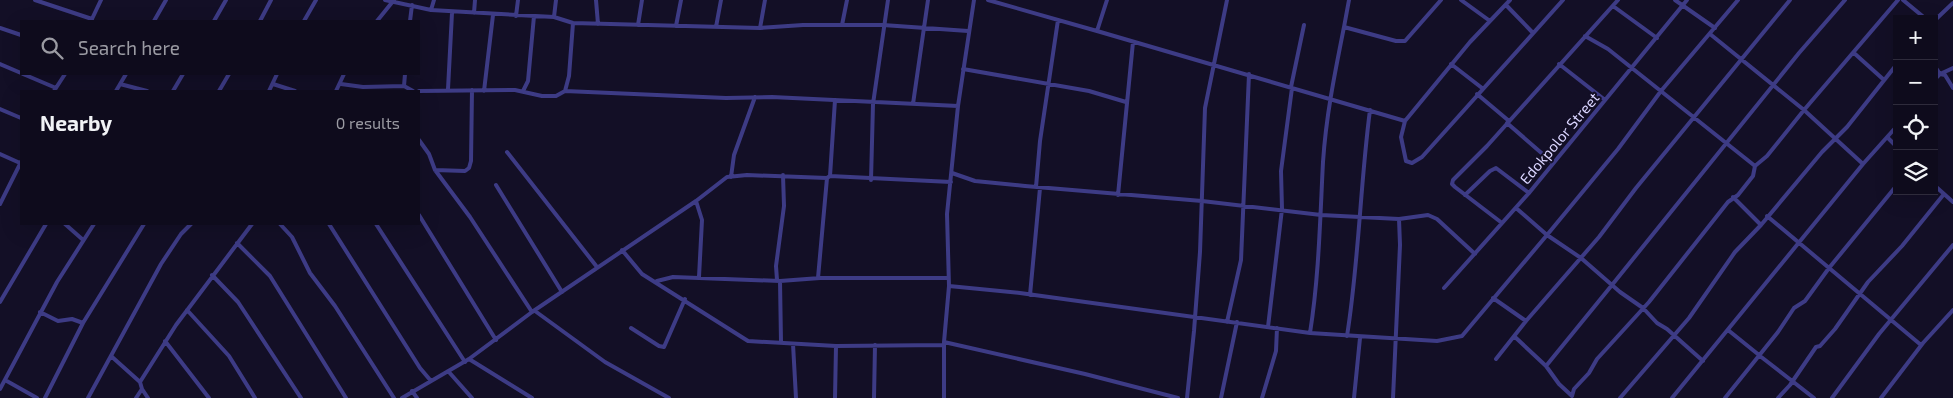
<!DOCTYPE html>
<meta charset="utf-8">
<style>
:root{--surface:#0e0b1c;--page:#1c1929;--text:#f1f3f6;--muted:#9b9ba3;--line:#2e2b3b}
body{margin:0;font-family:"Exo 2",sans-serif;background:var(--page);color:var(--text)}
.controls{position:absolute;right:15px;top:15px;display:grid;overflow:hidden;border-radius:0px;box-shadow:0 5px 20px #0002}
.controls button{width:45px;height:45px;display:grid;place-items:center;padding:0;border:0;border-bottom:1px solid var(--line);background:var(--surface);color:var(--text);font:25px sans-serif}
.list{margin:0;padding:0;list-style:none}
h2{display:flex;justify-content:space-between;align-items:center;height:65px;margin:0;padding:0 20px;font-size:21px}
h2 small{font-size:16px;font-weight:400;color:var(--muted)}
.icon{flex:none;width:28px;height:28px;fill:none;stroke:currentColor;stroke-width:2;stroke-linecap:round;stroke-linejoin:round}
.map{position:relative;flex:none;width:1953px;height:398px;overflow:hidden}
.search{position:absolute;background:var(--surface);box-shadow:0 5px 20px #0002;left:20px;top:20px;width:400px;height:55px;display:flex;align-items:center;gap:12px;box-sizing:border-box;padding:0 18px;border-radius:0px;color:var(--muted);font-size:19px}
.panel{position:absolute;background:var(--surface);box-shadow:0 5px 20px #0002;left:20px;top:90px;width:400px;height:135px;border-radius:0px}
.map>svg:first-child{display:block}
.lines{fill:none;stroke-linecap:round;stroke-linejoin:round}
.minor{stroke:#3d3b85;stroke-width:4}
.labels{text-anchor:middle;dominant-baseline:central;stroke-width:4;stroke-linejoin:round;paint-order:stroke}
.street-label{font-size:15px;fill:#dad5ff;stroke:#130f26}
</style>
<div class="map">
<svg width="1953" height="398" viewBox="0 0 1953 398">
<rect width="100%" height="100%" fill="#130f26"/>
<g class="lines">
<path class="minor" d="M35 0 92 19
M385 0 431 10
M434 0 431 10 554 17 573 23 760 28 803 25H883L968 31
M596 0 598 24
M988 0 1097 31
M1107 0 1097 31 1405 121 1401 137 1406 161 1412 163 1422 157 1563 0
M1461 0 1490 21
M1675 0 1715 28
M1903 0 1926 19
M1506 5 1533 33
M1613 6 1657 38
M474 13 475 0
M516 16 518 0
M554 17 556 0
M91 21 101 0
M154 21 166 0
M214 21 226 0
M260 21 271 0
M304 21 316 0
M377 21 394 0
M410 21 412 5
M1934 21 1953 3
M638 25 642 0
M842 25 847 0
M676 26 681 0
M716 27 721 0
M1344 27 1349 0
M0 28 21 35
M760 28 765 0
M1710 34 1804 110 1898 0
M1585 36 1608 49 1755 166
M1854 53 1884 80
M0 64 21 73
M1451 64 1482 88
M1559 64 1605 100
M1934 65 1940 74 1945 75 1953 88
M963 69 1089 91 1126 102
M23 74 56 88
M405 74 404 86 413 91
M1934 80 1940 74 1953 68
M120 84 147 91
M273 84 295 91
M341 84 363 87 404 86
M1291 87 1304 25
M448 89 452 13
M54 91 65 74
M116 91 126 74
M173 91 183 74
M219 91 229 74
M269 91 277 74
M336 91 344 74
M419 91 515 90 542 96H556L565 91 569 76 573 23
M484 91 493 15
M523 91 528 81 534 16
M565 91 726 98 772 97 958 106
M1477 94 1509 121
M913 104 928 0
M0 109 21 118
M1405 121 1470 42 1510 0
M1507 123 1553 163
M1888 138 1897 147
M419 140 429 154 435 170 470 217 532 312
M507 152 597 267
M0 154 20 163
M1863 164 1897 126
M435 170 465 171 469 168 471 161 472 90
M952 173 975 181 1025 186 1202 201 1321 215 1399 219 1428 215 1437 219 1475 254
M830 176 835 100
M731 177 734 155 755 97
M871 180 873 104 888 0
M496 185 562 292
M1934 185 1953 202
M1036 187 1040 141 1058 20
M1118 195 1133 42
M1465 195 1490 171 1496 168 1529 193
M1733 197 1761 225
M696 201 702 220 699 277
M0 204 21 162
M1516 208 1547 235 1581 258 1620 292 1643 308 1657 323 1667 329 1703 361
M419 215 496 340
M1767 216 1921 345
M1502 223 1455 187 1452 184 1453 180 1487 146 1618 0
M65 224 82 239
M280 224 292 237 310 273 335 306 394 398
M329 224 420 368 431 381
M376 224 465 362
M237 243 270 276 346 398
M622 250 642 274 748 341 836 346 944 345
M212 275 238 302 301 398
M818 278 827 178
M777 280 776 266 784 206 783 175
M657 281 673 277 780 281 820 278H948
M780 281 781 342
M1612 285 1799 53 1845 0
M949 286 1020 293 1310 333 1437 341 1462 336 1547 235 1618 149 1661 91 1738 0
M1444 288 1529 193 1687 0
M1030 295 1040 188
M1493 298 1526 321
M0 302 46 224
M187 310 229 356 255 398
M535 311 605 362 669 398
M40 312 58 321 72 319 83 323
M1227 322 1241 260 1249 74
M1268 327 1282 209 1281 171 1292 88
M631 328 659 346 664 347 685 299
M1728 330 1759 355
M1310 333C1319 276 1320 220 1323 162 1326 116 1335 72 1344 27L1396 41H1405L1441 0
M1347 336C1359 261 1360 186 1370 110
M1515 337 1546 366 1612 285
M165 341 209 398
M944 342 1085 374 1178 398
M793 344 796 398
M111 356 140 382
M1760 356 1814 398
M469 359 532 398
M1496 359 1526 321 1599 237 1636 188 1790 0
M1546 366 1559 384 1572 396 1574 389 1589 373 1597 359 1649 302 1728 202 1738 195 1753 176 1755 166 1767 156 1804 110 1863 164 1672 398
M448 371 472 398
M5 380 37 398
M0 389 57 282 94 224
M142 389 148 398
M412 391 417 398
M45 398 83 323 144 224
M88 398 161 264 181 234 191 224
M136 398 142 389 140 382 176 325 252 224
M402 398 469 359 532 312 696 201 727 177 747 175 827 178 830 176 951 182
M835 398 836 346
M874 398 875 345
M944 398V342L949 286 947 214 958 106 974 0
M1187 398 1194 331 1200 252 1205 108 1227 0
M1221 398 1237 322
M1262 398 1276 351 1277 328
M1354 398 1360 338
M1393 398 1400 245 1399 219
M1620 398 1689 318 1735 252 1761 225 1822 152 1847 127 1897 64
M1725 398 1778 332 1794 308 1805 301 1829 268 1897 185
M1778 398 1790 385 1816 347 1820 346 1835 329 1868 282 1902 246 1944 194
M1832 398 1879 334 1953 245
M1881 398 1923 343 1953 310"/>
</g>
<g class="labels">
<g class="street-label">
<text transform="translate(1559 138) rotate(-50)">Edokpolor Street</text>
</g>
</g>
</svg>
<div class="controls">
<button>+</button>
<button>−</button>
<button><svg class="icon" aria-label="locate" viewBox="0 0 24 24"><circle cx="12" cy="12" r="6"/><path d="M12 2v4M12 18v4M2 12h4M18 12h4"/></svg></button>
<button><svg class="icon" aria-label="layers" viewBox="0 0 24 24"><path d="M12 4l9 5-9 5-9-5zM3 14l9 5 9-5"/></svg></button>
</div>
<div class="search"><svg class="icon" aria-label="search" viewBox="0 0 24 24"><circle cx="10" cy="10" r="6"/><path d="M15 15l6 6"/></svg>Search here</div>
<section class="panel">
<h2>Nearby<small>0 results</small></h2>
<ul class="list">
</ul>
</section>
</div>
